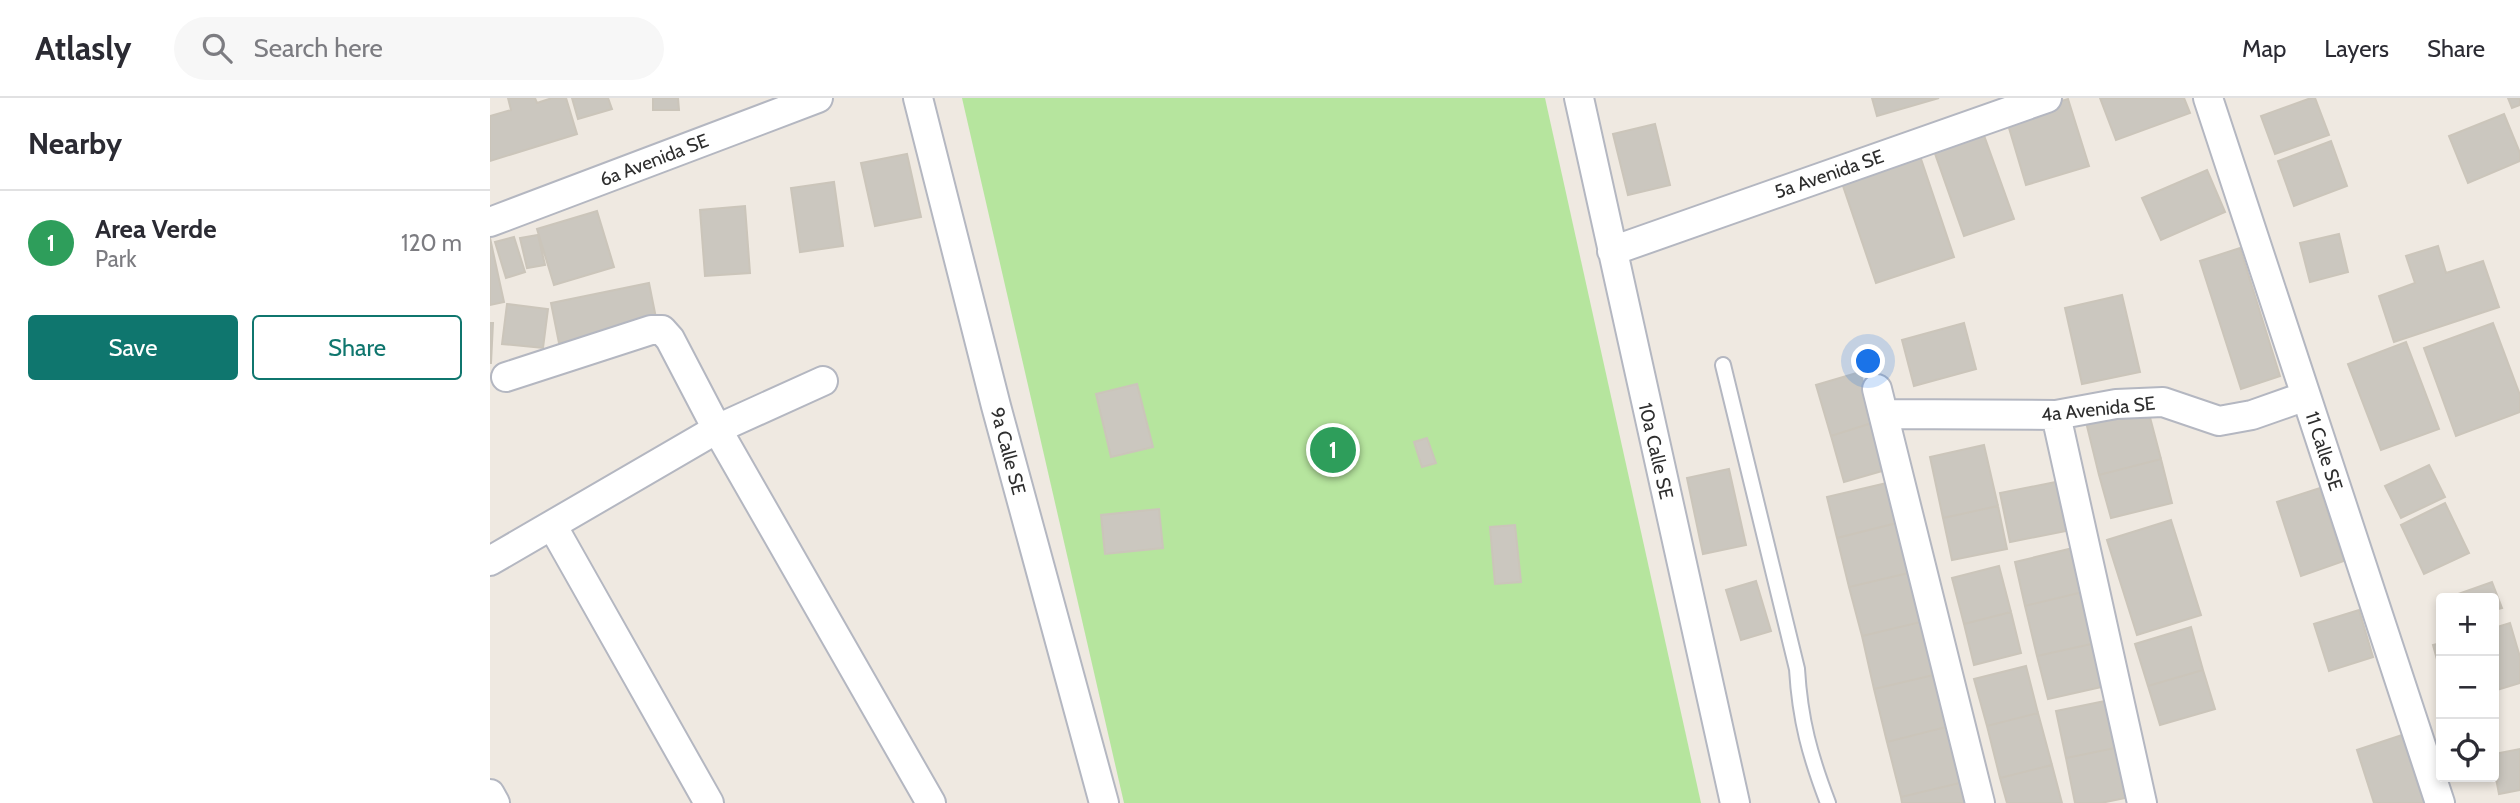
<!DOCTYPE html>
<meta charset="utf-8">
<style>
:root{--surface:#fff;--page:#f7f7f7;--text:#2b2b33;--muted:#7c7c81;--line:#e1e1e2;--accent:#0f766e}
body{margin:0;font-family:Cabin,sans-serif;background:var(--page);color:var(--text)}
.controls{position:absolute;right:21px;bottom:21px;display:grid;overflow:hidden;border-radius:7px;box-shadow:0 4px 10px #0003}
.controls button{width:63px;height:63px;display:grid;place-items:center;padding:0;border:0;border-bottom:2px solid var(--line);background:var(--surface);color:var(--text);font:35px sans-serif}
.you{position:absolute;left:1379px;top:264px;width:24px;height:24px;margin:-18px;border:5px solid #fff;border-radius:50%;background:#1a73e8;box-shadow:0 0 0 10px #1a73e833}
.badge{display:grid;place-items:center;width:46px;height:46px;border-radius:50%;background:var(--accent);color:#fff;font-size:23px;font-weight:700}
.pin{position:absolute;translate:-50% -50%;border:4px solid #fff;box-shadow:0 2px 7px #0006}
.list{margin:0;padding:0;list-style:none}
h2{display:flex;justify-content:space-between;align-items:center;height:91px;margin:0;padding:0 28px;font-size:30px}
h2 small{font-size:23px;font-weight:400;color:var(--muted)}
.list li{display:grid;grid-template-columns:46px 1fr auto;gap:21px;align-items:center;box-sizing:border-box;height:105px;padding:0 28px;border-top:2px solid var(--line)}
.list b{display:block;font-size:26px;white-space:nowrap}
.list p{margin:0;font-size:23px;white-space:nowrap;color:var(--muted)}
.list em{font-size:23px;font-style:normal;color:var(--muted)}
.actions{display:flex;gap:14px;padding:21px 28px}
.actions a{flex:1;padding:16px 0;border:2px solid var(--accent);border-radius:7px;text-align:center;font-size:24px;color:var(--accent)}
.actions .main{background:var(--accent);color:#fff}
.icon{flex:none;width:38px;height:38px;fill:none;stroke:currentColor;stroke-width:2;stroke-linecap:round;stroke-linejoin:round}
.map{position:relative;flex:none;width:2030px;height:705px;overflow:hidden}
header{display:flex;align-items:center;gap:42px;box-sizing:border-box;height:98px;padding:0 35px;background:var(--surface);border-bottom:2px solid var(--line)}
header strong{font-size:33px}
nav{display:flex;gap:38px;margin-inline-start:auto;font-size:24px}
.search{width:490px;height:63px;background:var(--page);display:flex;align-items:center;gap:18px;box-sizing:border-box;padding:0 24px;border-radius:38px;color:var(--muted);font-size:26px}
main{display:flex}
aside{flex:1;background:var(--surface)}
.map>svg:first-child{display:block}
.green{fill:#b6e59e}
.building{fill:#cbc7bf;stroke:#cbc5ba;stroke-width:2}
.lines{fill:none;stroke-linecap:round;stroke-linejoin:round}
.service-casing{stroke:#b4b7c1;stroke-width:18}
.minor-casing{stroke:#b4b7c1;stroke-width:32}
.service{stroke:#fff;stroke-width:14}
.minor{stroke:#fff;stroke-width:28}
.labels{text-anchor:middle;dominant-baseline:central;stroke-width:5;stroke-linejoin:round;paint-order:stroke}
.street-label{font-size:19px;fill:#2e2e2e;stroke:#fff}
</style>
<header>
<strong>Atlasly</strong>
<div class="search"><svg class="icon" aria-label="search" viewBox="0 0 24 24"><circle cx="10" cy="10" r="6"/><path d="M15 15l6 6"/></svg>Search here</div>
<nav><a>Map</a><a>Layers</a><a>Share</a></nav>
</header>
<main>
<aside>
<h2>Nearby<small></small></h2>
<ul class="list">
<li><span class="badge" style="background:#2e9e5b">1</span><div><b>Area Verde</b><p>Park</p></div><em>120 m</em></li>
</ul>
<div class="actions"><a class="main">Save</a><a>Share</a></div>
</aside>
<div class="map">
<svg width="2030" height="705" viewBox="0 0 2030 705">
<rect width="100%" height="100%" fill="#efe9e1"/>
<path class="green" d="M472 0H1055L1211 705H634Z"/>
<path class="building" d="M18 0H45L47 5 62 0H76L87 36 0 63V18L21 12Z
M82 0H118L122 11 88 21Z
M163 0H188L189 12H163Z
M1382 0H1449L1387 18Z
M1610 0H1694L1700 15 1626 42Z
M1821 0H1825L1839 37 1785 56 1771 18Z
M2018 0H2030V7L2022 10Z
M1578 1 1599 68 1536 87 1516 20Z
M2014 16 2030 55V63L1978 85 1959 38Z
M1165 26 1180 87 1138 97 1123 36Z
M1491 29 1524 121 1474 138 1442 47Z
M1841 43 1857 88 1804 108 1788 63Z
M1429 55 1464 159 1386 185 1351 82Z
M417 56 431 119 385 128 371 65Z
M1717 72 1735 114 1671 142 1652 100Z
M344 84 353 148 310 154 301 90Z
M255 108 260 175 215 178 210 112Z
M107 113 124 169 64 187 47 131Z
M1849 136 1858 174 1820 184 1810 145Z
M48 137 55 167 37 170 30 140Z
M24 139 35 174 16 180 5 144Z
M0 140 14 204 0 207Z
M1948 148 1956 175 1993 163 2009 209 1904 244 1889 198 1925 185 1916 158Z
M1750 150 1790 278 1751 291 1710 163Z
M159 185 167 225 69 245 61 205Z
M1632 197 1650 274 1592 286 1575 210Z
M17 206 58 211 53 250 12 246Z
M0 225H3L1 265H0Z
M1474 225 1486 271 1424 288 1412 242Z
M2003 225 2030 297V314L1966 338 1934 250Z
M1916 244 1949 331 1891 352 1858 266Z
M1370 274 1385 324 1341 338 1326 287Z
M647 286 663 349 621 359 606 296Z
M1657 308 1671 361 1609 377 1596 324Z
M1385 324 1399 371 1354 384 1341 338Z
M937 340 946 365 932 369 924 344Z
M1494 347 1508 408 1453 420 1440 359Z
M1671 361 1682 405 1621 420 1609 377Z
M1939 367 1955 399 1911 420 1895 388Z
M1239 371 1256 447 1213 456 1197 380Z
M1401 384 1411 424 1347 440 1337 399Z
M1566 384 1576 433 1520 444 1510 395Z
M1830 390 1854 463 1811 478 1787 404Z
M1955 405 1979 455 1934 476 1911 427Z
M1508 408 1517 451 1462 462 1453 420Z
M669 411 673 450 615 456 611 417Z
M1681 422 1711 517 1647 537 1617 442Z
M1411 424 1423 474 1359 489 1347 440Z
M1025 427 1031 484 1005 486 1000 429Z
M1583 450 1593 494 1535 508 1525 464Z
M1509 468 1521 514 1474 526 1462 480Z
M1423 474 1435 523 1372 538 1359 489Z
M1266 483 1281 533 1251 542 1236 492Z
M2002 484 2012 510 2004 512V500H1957Z
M1593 494 1606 545 1547 558 1535 508Z
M1869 512 1883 559 1839 573 1824 526Z
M1521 514 1531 555 1484 567 1474 526Z
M1435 523 1448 576 1384 591 1372 538Z
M2020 525 2030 559V585L2004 593V530Z
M1701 529 1713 572 1658 588 1645 546Z
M1606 545 1616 588 1558 601 1547 558Z
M1951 545V576L1943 547Z
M1536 568 1548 615 1497 628 1484 581Z
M1713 572 1725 611 1670 627 1658 588Z
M1448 576 1460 628 1397 644 1384 591Z
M1620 602 1630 649 1576 660 1566 613Z
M1548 615 1562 667 1510 680 1497 628Z
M1460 628 1474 684 1411 699 1397 644Z
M1912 637 1934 705H1884L1867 652Z
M1630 649 1640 699 1611 705H1585L1576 660Z
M2030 651V692L2009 696 2004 670V656Z
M1562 667 1572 705H1517L1510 680Z
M1474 684 1479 705H1412L1411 699Z"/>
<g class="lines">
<g class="service-casing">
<path id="service" d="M1233 267 1307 571C1310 622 1320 658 1338 705"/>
</g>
<g class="minor-casing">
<path id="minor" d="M428 0 506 308 614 705
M1089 0 1245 705
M1718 0 1950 705
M0 124 328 0
M1122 153 1557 0
M16 279 161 232H172L180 241 227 331 441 705
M1387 291 1490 705
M1394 316 1566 317 1626 306 1673 304 1729 323 1762 317 1816 298
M1566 317 1652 705
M62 427 219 705
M0 463 227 331 333 283
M0 696 5 705"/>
</g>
<use href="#service" class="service"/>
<use href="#minor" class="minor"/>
</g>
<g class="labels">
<g class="street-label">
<text transform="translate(164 62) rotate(-21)">6a Avenida SE</text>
<text transform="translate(1339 76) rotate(-19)">5a Avenida SE</text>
<text transform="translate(1608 311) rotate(-6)">4a Avenida SE</text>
<text transform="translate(518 353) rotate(75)">9a Calle SE</text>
<text transform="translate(1166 353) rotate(77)">10a Calle SE</text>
<text transform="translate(1834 353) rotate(72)">11 Calle SE</text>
</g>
</g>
</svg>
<div class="controls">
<button>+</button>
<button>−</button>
<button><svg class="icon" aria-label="locate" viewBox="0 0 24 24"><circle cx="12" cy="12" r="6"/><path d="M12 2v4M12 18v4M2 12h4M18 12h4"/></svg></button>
</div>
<div class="you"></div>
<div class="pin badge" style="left:843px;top:352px;background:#2e9e5b">1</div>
</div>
</main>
